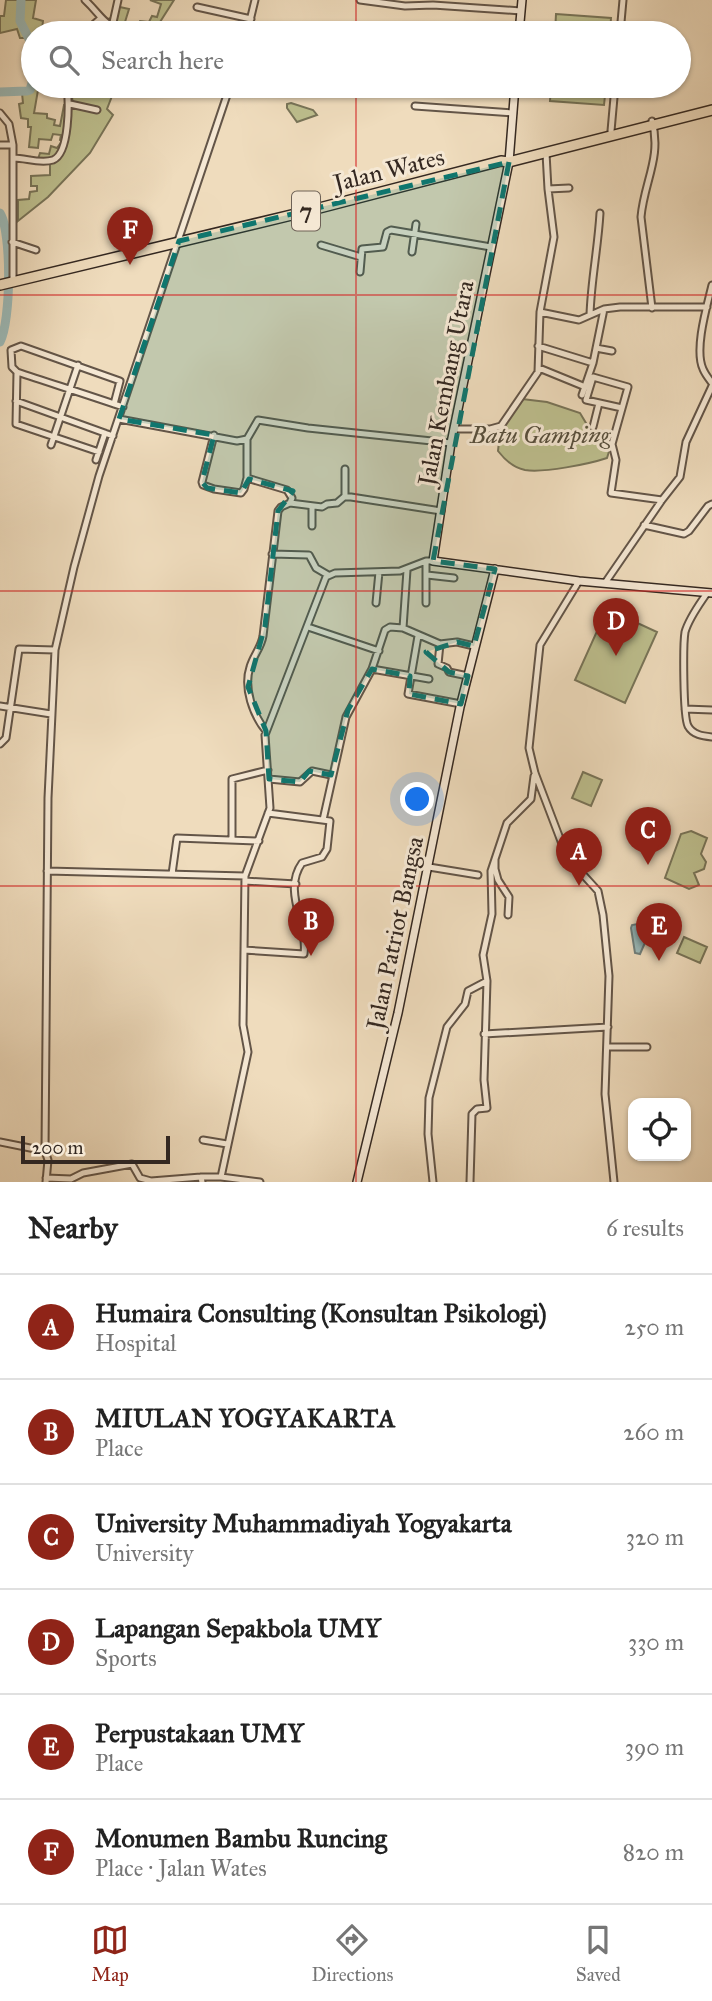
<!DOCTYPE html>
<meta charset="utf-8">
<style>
:root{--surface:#fff;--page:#f6f6f6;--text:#222;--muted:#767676;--line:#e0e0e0;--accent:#8f2418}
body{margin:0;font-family:"IM FELL Great Primer",serif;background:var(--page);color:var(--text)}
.controls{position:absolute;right:21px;bottom:21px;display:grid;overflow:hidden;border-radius:14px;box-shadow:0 2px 5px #0004}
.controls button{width:63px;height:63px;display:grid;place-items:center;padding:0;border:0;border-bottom:2px solid var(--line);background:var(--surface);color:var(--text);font:35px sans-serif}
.scale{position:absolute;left:21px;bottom:18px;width:149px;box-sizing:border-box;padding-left:7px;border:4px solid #342821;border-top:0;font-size:19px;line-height:24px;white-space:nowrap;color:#342821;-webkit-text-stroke:5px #f5e8d4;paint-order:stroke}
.you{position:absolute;left:418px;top:800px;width:24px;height:24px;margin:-18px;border:5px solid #fff;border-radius:50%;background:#1a73e8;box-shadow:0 0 0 10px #1a73e833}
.badge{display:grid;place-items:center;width:46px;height:46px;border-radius:50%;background:var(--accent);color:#fff;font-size:23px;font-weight:700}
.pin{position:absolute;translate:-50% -58px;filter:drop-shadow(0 2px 4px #0008)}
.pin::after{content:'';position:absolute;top:37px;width:24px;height:21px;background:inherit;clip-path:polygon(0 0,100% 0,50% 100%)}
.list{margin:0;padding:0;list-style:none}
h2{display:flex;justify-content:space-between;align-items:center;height:91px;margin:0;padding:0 28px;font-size:30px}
h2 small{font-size:23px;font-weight:400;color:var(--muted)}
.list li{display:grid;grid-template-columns:46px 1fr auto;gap:21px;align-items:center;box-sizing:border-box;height:105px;padding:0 28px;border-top:2px solid var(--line)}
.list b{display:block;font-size:26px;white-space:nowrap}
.list p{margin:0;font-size:23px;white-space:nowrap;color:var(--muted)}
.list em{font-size:23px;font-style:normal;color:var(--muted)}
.icon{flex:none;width:38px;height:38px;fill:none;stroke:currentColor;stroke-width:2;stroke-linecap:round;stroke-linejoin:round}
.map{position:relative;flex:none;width:712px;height:1182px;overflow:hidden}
.search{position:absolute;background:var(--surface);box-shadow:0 2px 5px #0004;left:21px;right:21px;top:21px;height:77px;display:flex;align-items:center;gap:18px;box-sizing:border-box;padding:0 24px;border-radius:38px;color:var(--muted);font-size:26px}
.sheet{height:721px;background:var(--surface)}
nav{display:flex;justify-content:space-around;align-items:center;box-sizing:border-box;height:98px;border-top:2px solid var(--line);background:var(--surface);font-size:19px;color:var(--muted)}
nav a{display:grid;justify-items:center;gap:4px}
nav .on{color:var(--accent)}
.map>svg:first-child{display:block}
.green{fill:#bdbf8e;stroke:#787458;stroke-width:2}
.water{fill:#9cbab8;stroke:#72807c;stroke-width:2}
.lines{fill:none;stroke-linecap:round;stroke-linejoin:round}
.river{stroke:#9cbab8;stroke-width:9}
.street-casing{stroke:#635548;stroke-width:9}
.secondary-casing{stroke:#342821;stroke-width:10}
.highway-casing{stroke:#342821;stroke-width:12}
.street{stroke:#f5e8d4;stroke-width:5}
.secondary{stroke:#f5e8d4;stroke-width:7}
.highway{stroke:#efdcbd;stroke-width:9}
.marked{fill:#0f766e;fill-opacity:0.2;stroke:#0f766e;stroke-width:5;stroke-dasharray:14 9;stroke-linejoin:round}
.grid{fill:none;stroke:#d62828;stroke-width:2;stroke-opacity:0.55}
.labels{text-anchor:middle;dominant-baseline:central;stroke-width:6;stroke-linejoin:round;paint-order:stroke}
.shield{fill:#f5e8d4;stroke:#6e6257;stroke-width:2}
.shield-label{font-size:23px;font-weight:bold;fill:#342821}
.street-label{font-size:24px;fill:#342821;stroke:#f5e8d4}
.park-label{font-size:24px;font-style:italic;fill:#564e3c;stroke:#f5e8d4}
</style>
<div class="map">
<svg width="712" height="1182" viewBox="0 0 712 1182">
<rect width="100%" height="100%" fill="#efdcbd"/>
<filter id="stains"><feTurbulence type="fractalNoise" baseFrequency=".00286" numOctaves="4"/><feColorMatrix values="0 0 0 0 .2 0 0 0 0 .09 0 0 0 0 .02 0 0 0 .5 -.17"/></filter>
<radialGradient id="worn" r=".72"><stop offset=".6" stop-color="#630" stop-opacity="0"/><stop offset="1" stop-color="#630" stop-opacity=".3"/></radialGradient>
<path class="green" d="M6 0H36L33 18 43 21 42 29 70 33H33V70L24 71V65L30 63 27 38H20L17 29 0 33V16H4Z
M150 0H174L153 33H87L100 22 111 18 115 6 129 9 125 22 137 26 140 21 149 22 152 16 157 17 161 4Z
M556 14 611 18 610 33H555Z
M33 85 49 86 48 91 38 90 34 113 47 114V118L55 120 54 125 60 126 64 105 73 106 71 86H127L123 94 114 91 107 109 113 115 90 153 48 197 18 221V200L29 199 30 192 37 191V186H31V176L50 175V163L30 161 31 157 38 159 40 153 49 154 51 146 57 148 62 141 60 140 61 135 53 134 51 140 39 139 38 148 29 147 31 127H28V119L21 118 19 104 23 103 22 93 30 92Z
M551 86H606L604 105 550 101Z
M291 103 313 110 317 115 297 122 287 108V104Z
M522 399 547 402 580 413 589 428 611 445 607 458C589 464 544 473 525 470 514 468 505 460 498 451L500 432Z
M607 609 657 632 625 703 575 680Z
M583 772 602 780 591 806 572 798Z
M691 831 707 838 701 854 706 862 704 869 694 873 699 885 689 889 665 878 681 834Z
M684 937 707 947 700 963 677 953Z"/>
<path class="water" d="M648 922 654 924 653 935 647 938 640 954 635 953 631 928 632 925Z"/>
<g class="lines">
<path class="river" d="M0 92 27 91 30 90 32 83V45L20 21 21 0
M0 213C12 233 11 321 0 342"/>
<g class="street-casing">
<path id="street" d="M85 0C103 17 102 25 129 33L249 29
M360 0 405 6 433 5 521 11
M197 7 251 19
M112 27 118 0
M54 29 77 33
M84 33 100 19
M247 33 255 0
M620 33 623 0
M70 104 97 110
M415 106 513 113
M0 113 9 124 13 145V281
M652 121C662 157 644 182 641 217L652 308
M611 131 615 86
M0 145H13
M14 158C26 158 40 164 53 160 70 153 69 102 67 86
M548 189 569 188
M12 242 36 250
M321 245 361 257
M412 252 416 224
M360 272 362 249 383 247 387 232 391 230 491 247
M712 285C707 306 694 349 703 369 705 374 709 379 712 383
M540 312 579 320 604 309 620 307H707
M590 315C591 281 598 248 600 213
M538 346 593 363 604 309
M596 348 612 351
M539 368 583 386
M17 372 16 424 99 452
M582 395 593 363
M16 401 113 436
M114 404 120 381 21 346 11 350 12 367 17 372C53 384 88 395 123 407
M622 408 586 400 593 377 628 387 612 444 616 460 611 493 662 500
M119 419 237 441 247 439 258 420 308 428 451 443
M593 427 599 403
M455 429H490L501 426 538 372 540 312 554 237 548 189 546 153
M214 435 202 482 203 485 214 489 241 493 244 489 247 478
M247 439V478L287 490 292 498 290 503 281 507 278 511 263 636C261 648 253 656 250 667 243 688 253 715 266 731
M51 445 78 365
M96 460 105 433
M345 469V497
M290 503 322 507 327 504 337 503 344 497H351L441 511
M312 507V526
M644 525 684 534 689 531 708 506 712 504
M272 554 309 555 316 568 328 575
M427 575 454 578
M579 581 540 645 529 748 535 773 567 857 598 891 603 915 609 976 605 1094 614 1182
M605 583 662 500 680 477 686 442 712 386
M707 593C699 605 689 618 685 632 683 644 683 716 688 726 693 735 703 736 712 737
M376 603 379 572
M426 603V561
M308 627 379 651
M403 628 440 644 457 642 474 646
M418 636 408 694 461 704
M440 644 438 664 447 668 449 672 468 676
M372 669 429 679
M0 706 51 714
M685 709 712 710
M0 744 6 738 19 649 55 650
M269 779 300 782 312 771 331 775
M323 820 346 717 372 669 385 630 390 627 403 628 407 570
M232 840V779L268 770
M429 867 478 875
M47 871 245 876
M172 874 177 838 259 841
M245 881 296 884
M508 915 509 897 498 880 495 869V859L507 823 531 799 534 776
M244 950 304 954C308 925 282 891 302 863L322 857 327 849 330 821 268 813
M484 1034 608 1027
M607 1047H647
M203 1140 227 1144
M0 1142 45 1151
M46 1178 71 1179 83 1173 132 1164 140 1178 151 1181 201 1177
M46 1182 48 1160 45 1151 48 798 55 650 74 567 99 476 230 86
M202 1182 201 1177H221
M260 1182 221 1177 248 1052 243 1025 245 876 270 808 265 735 326 577 335 573 400 571 426 561H433
M433 1182 428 1134 429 1098 447 1027 465 1004 468 991 487 981
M470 1182 472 1114 477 1109 487 1108 484 1080 487 981 483 955 492 914 491 871 495 859"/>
</g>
<g class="secondary-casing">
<path id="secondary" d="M519 33 522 0
M515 86 509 162 451 443 433 561 579 581 712 593
M357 1182 398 1013 460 707 495 569"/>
</g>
<g class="highway-casing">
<path id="highway" d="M0 285 304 212 501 161 509 162 712 110"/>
</g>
<use href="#street" class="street"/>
<use href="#secondary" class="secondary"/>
<use href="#highway" class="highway"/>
</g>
<path class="marked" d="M509 162 433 561 495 569 474 646 457 642 426 652 449 672 468 676 461 704 409 694 410 676 372 669 348 710 331 775 309 771 300 782 269 779 266 731 248 687 265 626 278 511 293 491 249 479 241 493 207 488 202 482 214 435 119 419 179 241Z"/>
<path class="grid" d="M356 0V33M356 86V1182M0 295H712M0 591H712M0 886H712"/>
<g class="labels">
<rect class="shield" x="292" y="191.5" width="28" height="39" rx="5"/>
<g class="shield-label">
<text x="306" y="211">7</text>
</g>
<g class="street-label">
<text transform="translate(389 170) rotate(-14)">Jalan Wates</text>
<text transform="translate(446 383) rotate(-79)">Jalan Kembang Utara</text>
<text transform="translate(395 933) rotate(-78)">Jalan Patriot Bangsa</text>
</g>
<g class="park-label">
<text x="540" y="435">Batu Gamping</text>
</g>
</g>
<rect width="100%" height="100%" filter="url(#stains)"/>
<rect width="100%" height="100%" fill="url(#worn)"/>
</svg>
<div class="controls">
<button><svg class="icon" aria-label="locate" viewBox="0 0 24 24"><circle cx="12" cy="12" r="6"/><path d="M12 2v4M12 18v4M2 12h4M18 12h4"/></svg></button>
</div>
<div class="scale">200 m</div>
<div class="you"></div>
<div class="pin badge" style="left:579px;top:886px">A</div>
<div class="pin badge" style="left:311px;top:956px">B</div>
<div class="pin badge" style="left:648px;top:865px">C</div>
<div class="pin badge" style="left:616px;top:656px">D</div>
<div class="pin badge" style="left:659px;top:961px">E</div>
<div class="pin badge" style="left:130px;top:265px">F</div>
<div class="search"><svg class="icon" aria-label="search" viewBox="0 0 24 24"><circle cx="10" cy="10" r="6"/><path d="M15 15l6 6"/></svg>Search here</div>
</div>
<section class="sheet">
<h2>Nearby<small>6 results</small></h2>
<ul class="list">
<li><span class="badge">A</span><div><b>Humaira Consulting (Konsultan Psikologi)</b><p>Hospital</p></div><em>250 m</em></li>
<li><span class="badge">B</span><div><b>MIULAN YOGYAKARTA</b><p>Place</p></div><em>260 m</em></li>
<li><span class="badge">C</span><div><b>University Muhammadiyah Yogyakarta</b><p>University</p></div><em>320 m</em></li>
<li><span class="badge">D</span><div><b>Lapangan Sepakbola UMY</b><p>Sports</p></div><em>330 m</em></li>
<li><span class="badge">E</span><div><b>Perpustakaan UMY</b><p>Place</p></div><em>390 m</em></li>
<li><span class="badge">F</span><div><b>Monumen Bambu Runcing</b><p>Place · Jalan Wates</p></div><em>820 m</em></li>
</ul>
</section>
<nav>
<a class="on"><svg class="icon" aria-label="map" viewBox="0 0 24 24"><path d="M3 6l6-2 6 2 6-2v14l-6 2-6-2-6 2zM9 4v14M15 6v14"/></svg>Map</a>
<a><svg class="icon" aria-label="directions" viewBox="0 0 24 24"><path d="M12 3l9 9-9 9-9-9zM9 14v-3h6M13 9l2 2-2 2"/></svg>Directions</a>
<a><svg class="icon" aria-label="saved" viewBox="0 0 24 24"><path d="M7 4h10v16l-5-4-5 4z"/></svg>Saved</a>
</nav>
